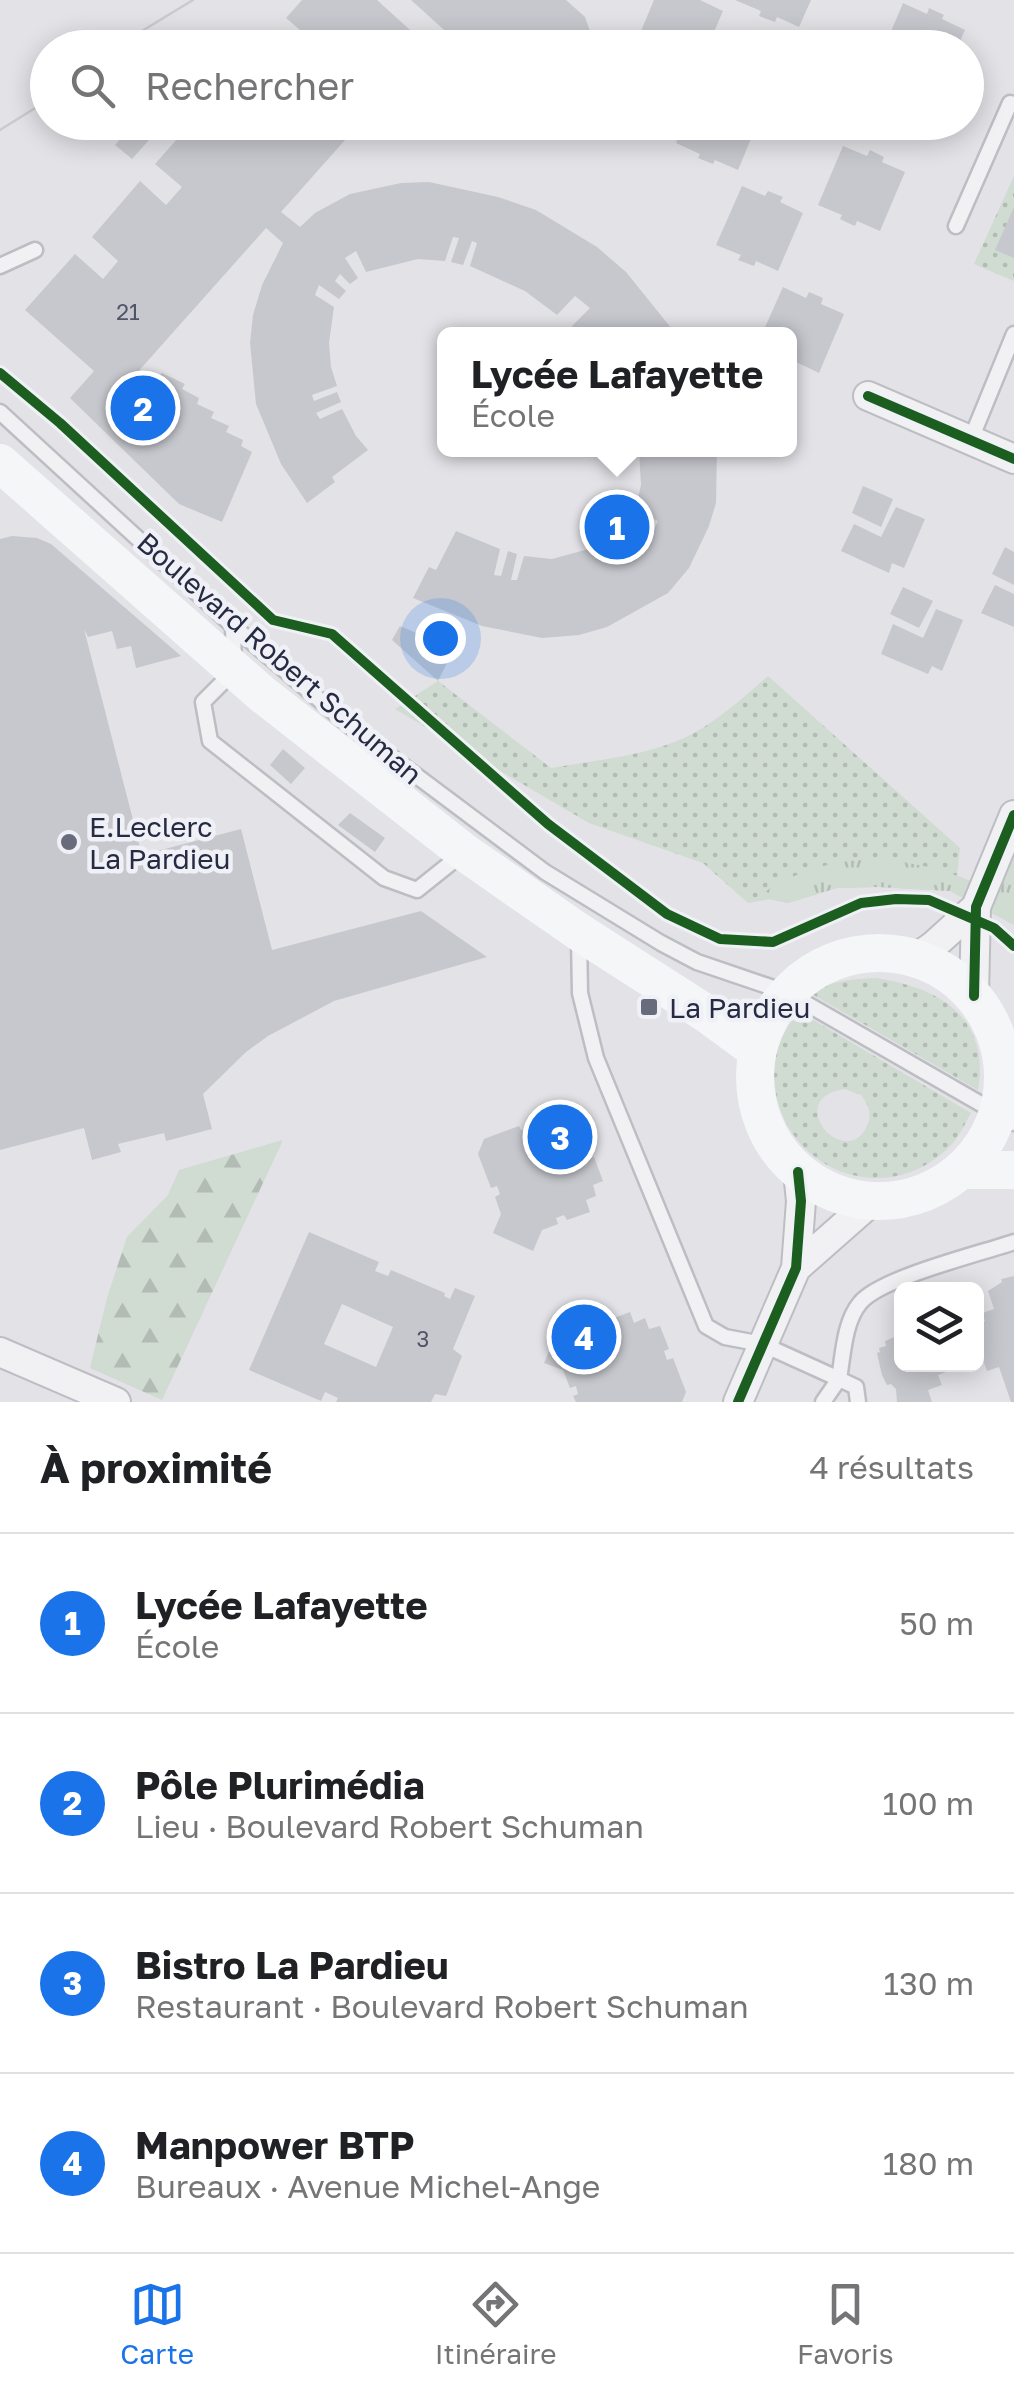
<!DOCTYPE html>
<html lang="fr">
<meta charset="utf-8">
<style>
:root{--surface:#fff;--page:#f2f2f2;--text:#202124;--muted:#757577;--line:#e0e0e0;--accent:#1a73e8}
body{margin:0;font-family:"Golos Text",sans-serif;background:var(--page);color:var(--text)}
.controls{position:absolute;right:30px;bottom:30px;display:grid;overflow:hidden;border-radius:15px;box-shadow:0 5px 25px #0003}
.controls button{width:90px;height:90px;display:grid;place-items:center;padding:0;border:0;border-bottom:2px solid var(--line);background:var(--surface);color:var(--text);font:50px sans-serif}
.you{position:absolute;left:440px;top:638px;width:35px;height:35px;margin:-25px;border:8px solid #fff;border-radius:50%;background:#1a73e8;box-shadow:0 0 0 15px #1a73e833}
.badge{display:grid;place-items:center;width:65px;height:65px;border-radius:50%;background:var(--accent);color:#fff;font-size:32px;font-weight:700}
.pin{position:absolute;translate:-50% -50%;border:5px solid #fff;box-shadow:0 2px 10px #0006}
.popup{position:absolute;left:437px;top:327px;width:360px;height:130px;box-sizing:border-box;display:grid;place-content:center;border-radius:15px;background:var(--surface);filter:drop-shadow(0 2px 8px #0005);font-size:32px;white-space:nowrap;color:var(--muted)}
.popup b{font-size:38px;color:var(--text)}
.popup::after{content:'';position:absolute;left:50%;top:100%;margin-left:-20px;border:20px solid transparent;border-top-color:var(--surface)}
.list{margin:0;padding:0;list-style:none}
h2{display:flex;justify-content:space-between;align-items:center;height:130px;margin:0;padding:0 40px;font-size:42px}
h2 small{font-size:32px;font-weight:400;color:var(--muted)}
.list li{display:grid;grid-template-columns:65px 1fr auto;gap:30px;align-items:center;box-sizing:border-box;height:180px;padding:0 40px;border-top:2px solid var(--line)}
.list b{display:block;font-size:38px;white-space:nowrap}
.list p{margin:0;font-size:32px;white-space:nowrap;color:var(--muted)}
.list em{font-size:32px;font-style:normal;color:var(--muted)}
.icon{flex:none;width:55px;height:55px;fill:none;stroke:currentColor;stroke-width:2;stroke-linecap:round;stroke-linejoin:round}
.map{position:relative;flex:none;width:1014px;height:1402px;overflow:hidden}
.search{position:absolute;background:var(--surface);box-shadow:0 5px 25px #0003;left:30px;right:30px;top:30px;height:110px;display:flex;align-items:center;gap:25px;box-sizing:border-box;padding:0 35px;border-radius:55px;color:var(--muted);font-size:38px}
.sheet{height:850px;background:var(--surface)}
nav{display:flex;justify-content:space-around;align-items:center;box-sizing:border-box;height:140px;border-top:2px solid var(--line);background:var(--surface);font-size:28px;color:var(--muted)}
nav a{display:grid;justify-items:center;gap:5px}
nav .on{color:var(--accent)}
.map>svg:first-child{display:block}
.grass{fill:url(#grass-dots);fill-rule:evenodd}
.forest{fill:url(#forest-firs)}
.park{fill:url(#park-tufts)}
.building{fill:#c7c8ce;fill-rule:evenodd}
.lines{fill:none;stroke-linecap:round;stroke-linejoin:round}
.lane-casing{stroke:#bdbec3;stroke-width:19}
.street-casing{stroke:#bdbec3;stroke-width:32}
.lane{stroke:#f1f1f4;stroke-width:14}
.street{stroke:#f1f1f4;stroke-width:28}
.secondary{stroke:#f5f6f7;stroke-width:38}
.tram{stroke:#cacbcf;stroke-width:2.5}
.cycleway-casing{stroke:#eff1f7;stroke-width:16}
.cycleway{stroke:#1b5e20;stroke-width:10}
.poi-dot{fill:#686b7c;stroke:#eff1f7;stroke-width:4}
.labels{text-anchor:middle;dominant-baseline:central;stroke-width:9;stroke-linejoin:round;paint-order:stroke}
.number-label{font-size:22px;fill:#505467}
.street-label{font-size:28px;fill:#262b43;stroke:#eff1f7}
.poi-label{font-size:28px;fill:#262b43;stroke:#eff1f7;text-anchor:start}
</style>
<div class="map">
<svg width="1014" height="1402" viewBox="0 0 1014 1402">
<defs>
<pattern id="grass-dots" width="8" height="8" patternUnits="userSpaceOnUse" patternTransform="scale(2.5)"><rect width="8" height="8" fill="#d0dbd1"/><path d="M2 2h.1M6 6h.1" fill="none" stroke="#b2bcb5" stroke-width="1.8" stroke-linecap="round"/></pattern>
<pattern id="forest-firs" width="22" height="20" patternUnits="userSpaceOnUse" patternTransform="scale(2.5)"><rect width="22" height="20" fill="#d0dbd1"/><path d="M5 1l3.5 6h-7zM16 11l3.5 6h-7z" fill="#b2bcb5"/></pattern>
<pattern id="park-tufts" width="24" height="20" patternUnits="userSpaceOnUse" patternTransform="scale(2.5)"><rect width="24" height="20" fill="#d0dbd1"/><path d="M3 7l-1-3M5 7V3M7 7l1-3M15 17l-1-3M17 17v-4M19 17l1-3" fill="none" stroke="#b2bcb5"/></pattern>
</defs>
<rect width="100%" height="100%" fill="#e2e2e7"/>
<path class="grass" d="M1014 176V281L974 264Z
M768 676 960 848 957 875 950 891 878 887 837 888 788 903 769 899 748 903 703 863 589 823 395 709 438 681 551 768C596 760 652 756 694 733 721 718 744 697 768 676Z
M876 978C940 988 990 1017 978 1090L810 993C832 981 851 979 876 978Z
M798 1011 971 1113C965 1123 959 1137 951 1145 880 1219 763 1159 775 1059 778 1041 788 1026 798 1011ZM845 1089 861 1095C868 1104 872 1113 868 1124 847 1175 780 1098 845 1089Z"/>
<path class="forest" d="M283 1140 162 1400 90 1368 107 1298 127 1237 168 1195 179 1170Z"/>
<path class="park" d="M1014 815V925L950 891 878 887 837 888 788 903 769 899 748 903C826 847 898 850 983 886Z"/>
<path class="building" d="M302 0H377L430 48H310L314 42 286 18Z
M411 0H566L585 17 596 48H464Z
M654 0H700L723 11 707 48H647L636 43Z
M735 0H811L799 27 777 17 775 22 759 16 761 11Z
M903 3 927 14 929 8 944 15 942 19 965 30 957 48H884Z
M135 122H165L132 159 115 145Z
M192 122H221L231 132 239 122H361L281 212 300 227 315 213 350 194 401 183 429 182 498 197 536 210 597 247 626 272 676 334H578L572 326 590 308 575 296 557 315 525 291 470 266 477 243 472 241 463 265 451 262 459 238 453 237 445 261 418 259 366 272 356 251 345 258 358 278 350 284 340 274 335 281 346 291 339 299 319 285 315 295 334 307 329 343 331 367 337 386 312 395 314 401 337 392 341 402 316 413 320 419 342 409 356 436 368 450 332 477 335 482 307 503 281 464 256 404 250 343 253 315 262 285 283 243 266 228 136 374 149 386 162 373 185 384 182 389 199 398 197 404 214 412 211 418 229 426 226 432 243 440 241 446 252 452 222 522 179 504 70 398 94 371 25 310 75 254 103 279 118 261 92 237 140 181 166 205 182 187 155 164Z
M685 122H758L738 170 715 160 713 164 698 158 700 154 676 143Z
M843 146 867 156 870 150 884 157 882 162 905 172 880 231 857 221 855 226 846 222 840 219 842 215 818 205Z
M742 186 765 196 768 191 783 197 780 202 803 213 778 271 756 261 754 266 738 260 741 255 716 245Z
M1014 207V258L995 250Z
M783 287 806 298 809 292 823 298 821 304 844 314 819 373 796 362 795 367 790 365V334H762Z
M639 450H717L716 503 709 526 689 568 668 593 607 627 579 635 542 638 482 626 413 598 429 567 436 570 456 531 500 549 494 575 501 576 508 551 517 554 511 580H517L524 556 552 559 603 545 617 563 625 559 611 540 619 532 634 545 638 538 626 527 630 517 653 531 658 521 635 510 641 485Z
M863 486 893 499 881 527 852 513Z
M896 507 925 519 904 568 892 563 889 573 841 551 854 524 881 537Z
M12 536 37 538 51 544 181 656 136 668 131 646 117 649 112 631 88 637 84 629 142 855 241 829 272 950 421 911 487 957 334 1001 268 1036 246 1052 203 1094 212 1129 166 1141 164 1133 118 1144 121 1152 92 1160 84 1128 0 1150V539Z
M1005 547 1014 552V585L992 574Z
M995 585 1014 594V627L981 613Z
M903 587 933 601 919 628 890 614Z
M936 609 963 620 942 671 932 666 928 674 881 654 893 624 923 638Z
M400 626 454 649 438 681 392 640Z
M283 749 305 768 291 784 270 765Z
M350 813 385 838 375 852 338 825Z
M561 1109 577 1115 590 1149 585 1151 588 1159 594 1157 603 1181 593 1185 596 1196 586 1200 590 1212 567 1220 564 1215 556 1218 558 1224 542 1230 533 1251 493 1233 501 1214 495 1197 500 1194 497 1186 491 1188 478 1154 484 1139 519 1126 521 1130 530 1127 528 1121Z
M309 1232 379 1262 375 1271 388 1276 391 1270 445 1293 444 1296 450 1299 455 1288 475 1296 453 1349 462 1356 446 1396 435 1394 431 1402H336L338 1398 325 1392 321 1401 249 1370ZM342 1304 393 1327 376 1367 324 1344Z
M1014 1276V1402H1011L999 1367 987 1371 983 1360 976 1362V1313L981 1323 985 1321 982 1313 994 1309 988 1291 1002 1282 1001 1279Z
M630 1312 634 1323 645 1318 649 1329 660 1326 669 1349 664 1351 667 1360 673 1358 686 1392 682 1402H576L573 1396 578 1394 576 1386 570 1388 563 1370 544 1363 561 1323 579 1331 597 1325 600 1330 608 1327 606 1321Z
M902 1334V1364H967L938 1375 942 1385 928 1390 932 1402H897L896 1389 891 1384 887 1385 882 1375 877 1353 880 1352 879 1348 886 1346 885 1341Z"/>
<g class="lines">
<g class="lane-casing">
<path id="lane" d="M956 226 1010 103 1014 104
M0 266 35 250
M0 412 233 626 350 726 545 872 661 943 697 962 788 993 1014 1123
M971 439 1014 334
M233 626 234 671 203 702 210 741 384 878 417 890 462 854
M579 937 580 993 596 1058 706 1326 725 1337 762 1344 839 1379C843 1356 844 1322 860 1303 880 1278 979 1254 1014 1242
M823 1402 839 1379 856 1387 858 1402"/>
</g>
<g class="street-casing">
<path id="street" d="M868 396 1014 459
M916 958 933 946 976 907
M974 996 976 907 1014 815
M796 1268 872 1201
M0 1352 116 1402
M738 1402 796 1268 801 1201 798 1172"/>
</g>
<use href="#lane" class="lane"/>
<use href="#street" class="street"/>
<path class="secondary" d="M0 463 262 694 464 852 579 932 707 1014 756 1050
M755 1077a124 124 0 1 1 248 0a124 124 0 1 1-248 0Z
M963 1170H1014"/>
<path class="tram" d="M114 48 193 0
M0 130 48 100"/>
<g class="cycleway-casing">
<path id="cycleway" d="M0 373 60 423 273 620 332 634 548 824 667 914 720 939 773 942 861 903 896 899 929 900 994 928 1014 946
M868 396 1014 459
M974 996 976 907 1014 815
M738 1402 796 1268 801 1201 798 1172"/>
</g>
<use href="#cycleway" class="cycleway"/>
</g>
<g class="poi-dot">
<circle cx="69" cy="842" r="10"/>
<rect x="639" y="997" width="20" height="20" rx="5"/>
</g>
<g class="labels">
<g class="number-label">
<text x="128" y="311">21</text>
<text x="423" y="1338">3</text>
</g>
<g class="street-label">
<text transform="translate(280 658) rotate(41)">Boulevard Robert Schuman</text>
</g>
<g class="poi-label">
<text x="89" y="826">E.Leclerc<tspan x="89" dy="32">La Pardieu</tspan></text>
<text x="669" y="1007">La Pardieu</text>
</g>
</g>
</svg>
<div class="controls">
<button><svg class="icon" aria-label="layers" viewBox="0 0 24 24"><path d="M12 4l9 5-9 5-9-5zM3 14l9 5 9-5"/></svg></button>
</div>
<div class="you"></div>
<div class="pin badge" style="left:617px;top:527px">1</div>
<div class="popup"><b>Lycée Lafayette</b>École</div>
<div class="pin badge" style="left:143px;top:408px">2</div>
<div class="pin badge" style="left:560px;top:1137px">3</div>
<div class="pin badge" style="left:584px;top:1337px">4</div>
<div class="search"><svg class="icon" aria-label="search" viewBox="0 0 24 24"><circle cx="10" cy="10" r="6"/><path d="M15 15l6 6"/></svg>Rechercher</div>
</div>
<section class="sheet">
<h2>À proximité<small>4 résultats</small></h2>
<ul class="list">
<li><span class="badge">1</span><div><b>Lycée Lafayette</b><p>École</p></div><em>50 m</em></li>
<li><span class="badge">2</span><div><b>Pôle Plurimédia</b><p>Lieu · Boulevard Robert Schuman</p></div><em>100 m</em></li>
<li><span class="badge">3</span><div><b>Bistro La Pardieu</b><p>Restaurant · Boulevard Robert Schuman</p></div><em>130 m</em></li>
<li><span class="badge">4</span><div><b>Manpower BTP</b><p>Bureaux · Avenue Michel-Ange</p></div><em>180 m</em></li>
</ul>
</section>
<nav>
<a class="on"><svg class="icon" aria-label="map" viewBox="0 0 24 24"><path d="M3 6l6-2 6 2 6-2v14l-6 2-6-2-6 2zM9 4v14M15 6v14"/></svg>Carte</a>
<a><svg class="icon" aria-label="directions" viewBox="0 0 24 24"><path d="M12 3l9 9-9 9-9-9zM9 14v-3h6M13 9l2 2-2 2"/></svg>Itinéraire</a>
<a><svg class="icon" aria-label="saved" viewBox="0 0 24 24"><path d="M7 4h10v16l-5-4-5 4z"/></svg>Favoris</a>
</nav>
